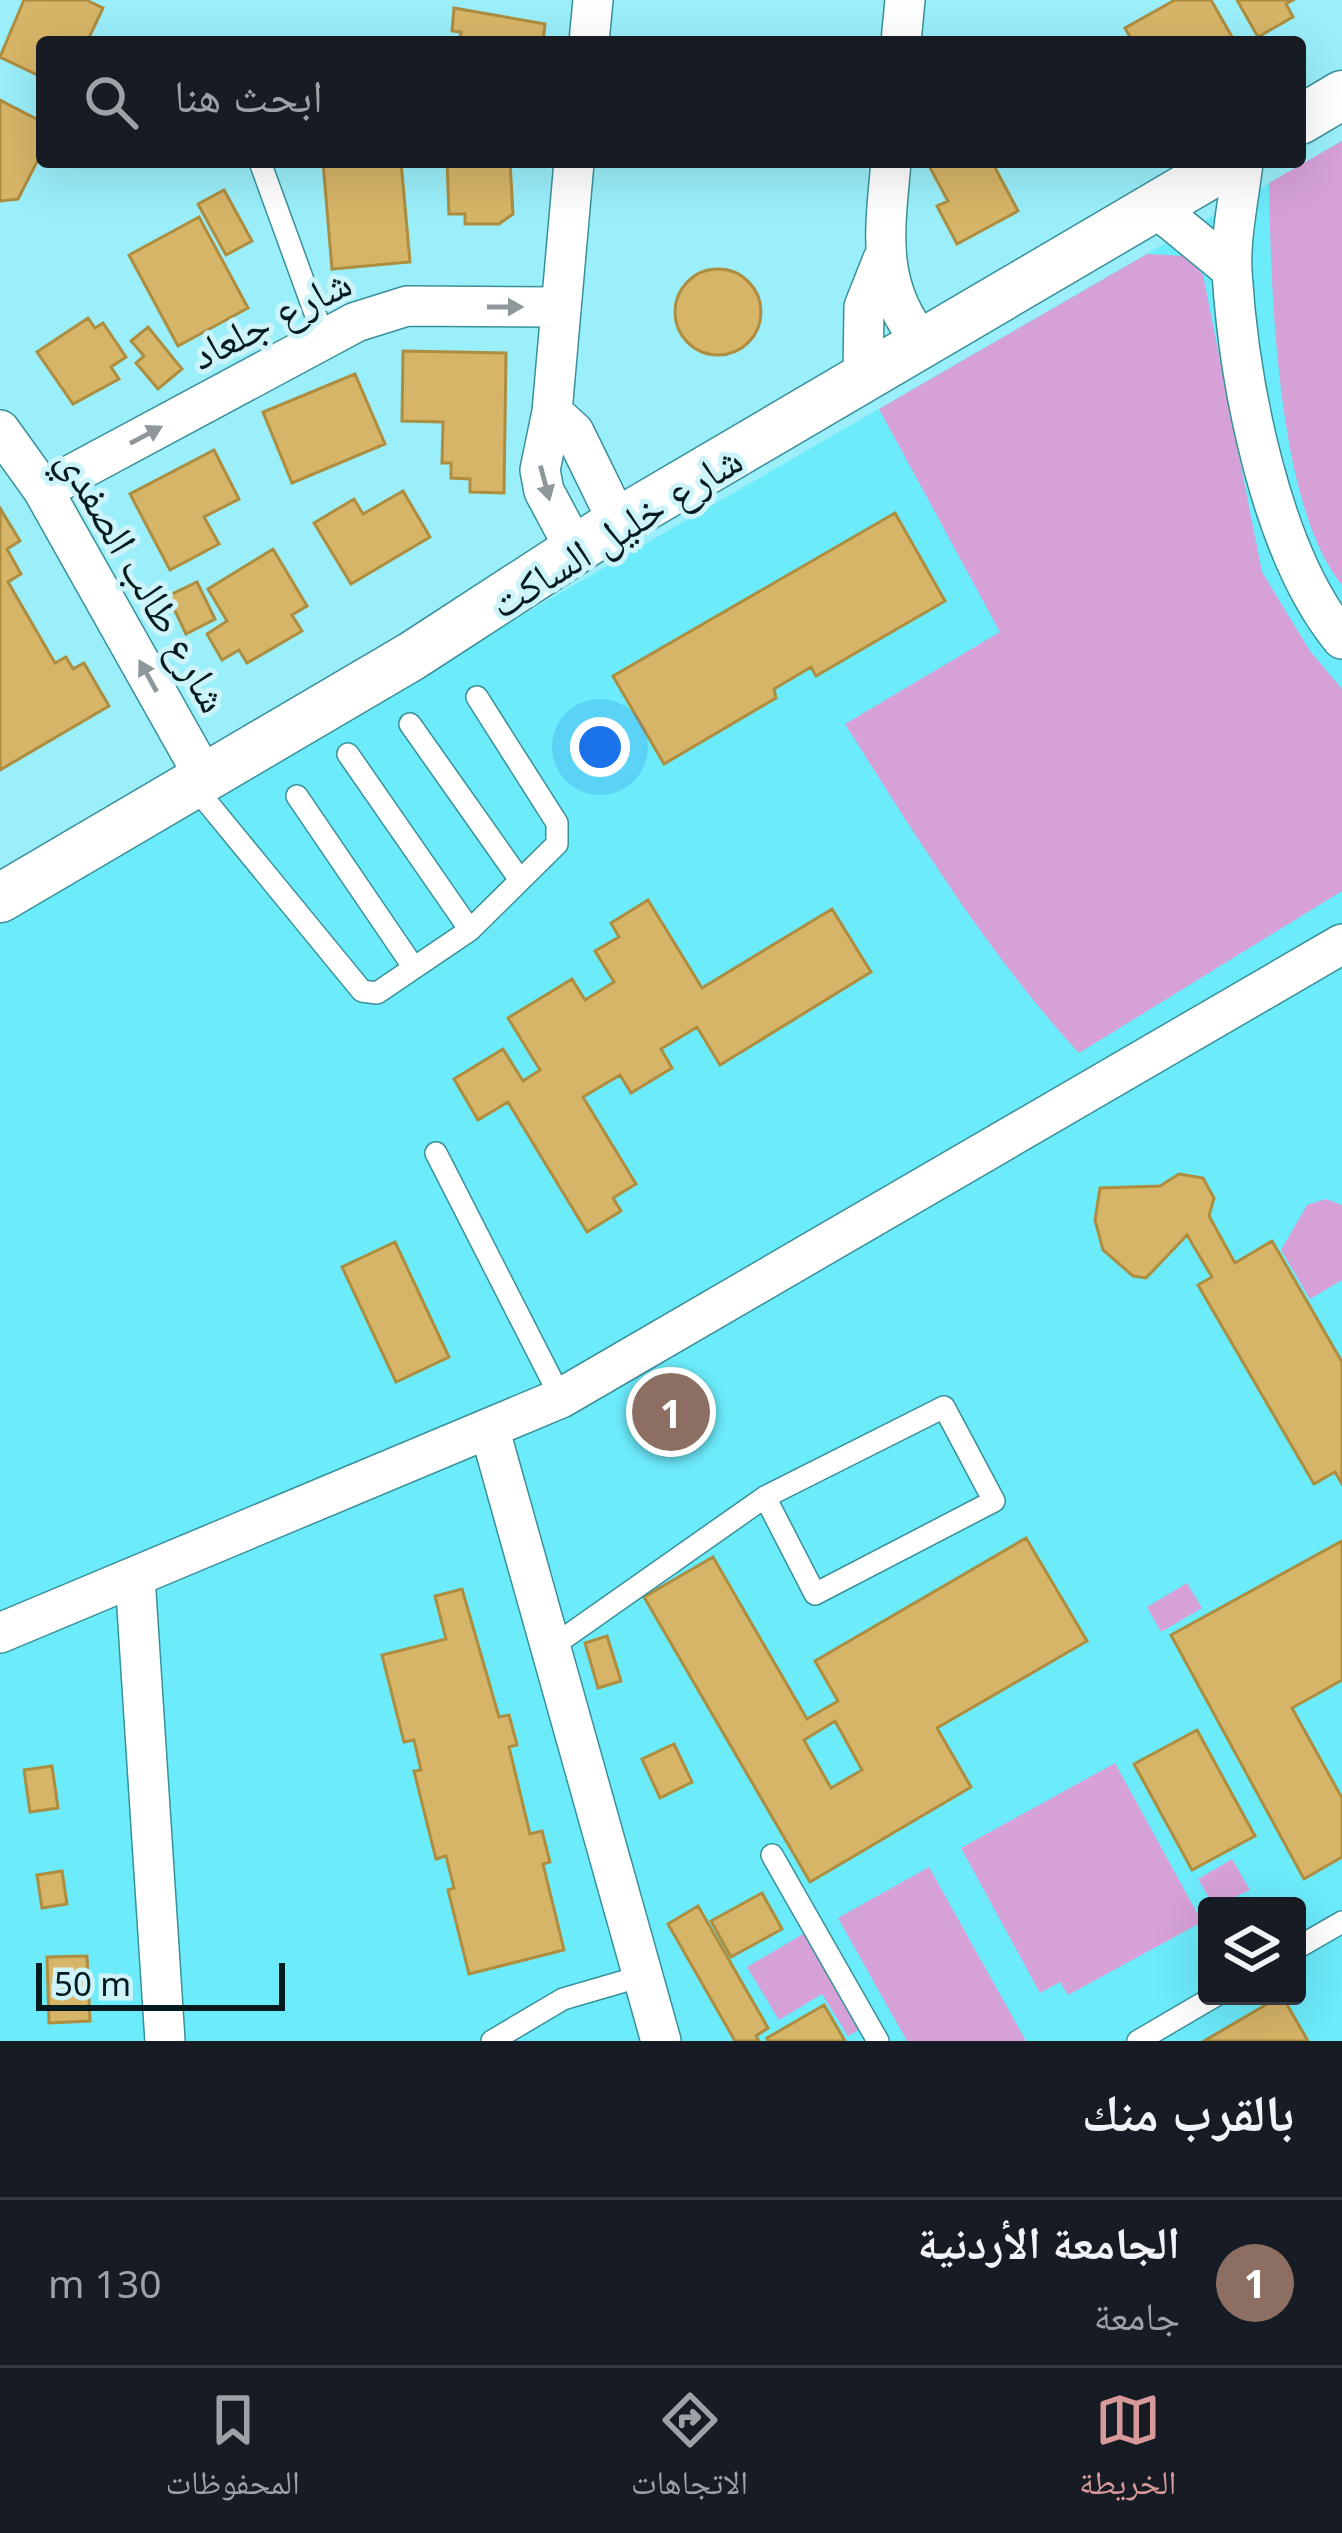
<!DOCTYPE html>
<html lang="ar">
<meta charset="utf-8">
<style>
:root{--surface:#171b24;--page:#242831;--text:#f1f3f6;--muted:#9ea1a6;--line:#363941;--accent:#d8999a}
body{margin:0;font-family:"Noto Sans","Noto Naskh Arabic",sans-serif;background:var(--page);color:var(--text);direction:rtl}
.controls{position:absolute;right:36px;bottom:36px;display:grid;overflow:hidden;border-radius:12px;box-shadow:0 12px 48px #0002}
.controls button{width:108px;height:108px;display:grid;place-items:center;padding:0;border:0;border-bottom:3px solid var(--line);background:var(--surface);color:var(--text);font:60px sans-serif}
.scale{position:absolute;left:36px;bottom:30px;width:249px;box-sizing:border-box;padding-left:12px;border:6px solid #031b1e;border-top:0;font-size:33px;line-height:42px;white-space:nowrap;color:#031b1e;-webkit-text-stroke:9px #ccf4fa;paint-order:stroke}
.you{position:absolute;left:600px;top:747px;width:42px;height:42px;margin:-30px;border:9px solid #fff;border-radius:50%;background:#1a73e8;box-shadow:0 0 0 18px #1a73e833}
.badge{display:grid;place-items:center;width:78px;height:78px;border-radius:50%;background:var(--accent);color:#fff;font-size:39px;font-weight:700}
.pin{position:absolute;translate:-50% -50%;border:6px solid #fff;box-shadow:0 3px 12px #0006}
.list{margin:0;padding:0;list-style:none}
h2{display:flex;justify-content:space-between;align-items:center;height:156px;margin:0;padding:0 48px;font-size:51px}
h2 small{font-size:39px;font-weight:400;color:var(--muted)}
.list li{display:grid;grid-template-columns:78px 1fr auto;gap:36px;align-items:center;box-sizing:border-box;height:168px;padding:0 48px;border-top:3px solid var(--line)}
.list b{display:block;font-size:45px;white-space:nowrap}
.list p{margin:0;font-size:39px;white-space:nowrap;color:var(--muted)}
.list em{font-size:39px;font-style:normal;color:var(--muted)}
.icon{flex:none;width:66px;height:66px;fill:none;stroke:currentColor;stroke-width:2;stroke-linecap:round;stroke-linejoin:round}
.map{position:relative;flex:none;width:1342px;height:2041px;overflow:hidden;direction:ltr}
.search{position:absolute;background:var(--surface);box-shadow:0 12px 48px #0002;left:36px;right:36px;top:36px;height:132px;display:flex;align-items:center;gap:30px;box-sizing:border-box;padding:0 42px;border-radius:12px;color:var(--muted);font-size:45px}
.sheet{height:324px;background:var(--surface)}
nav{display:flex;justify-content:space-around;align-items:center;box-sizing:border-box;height:168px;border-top:3px solid var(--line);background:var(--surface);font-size:33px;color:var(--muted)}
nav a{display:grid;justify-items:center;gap:6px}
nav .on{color:var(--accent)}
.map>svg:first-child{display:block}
.built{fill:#6cebfb;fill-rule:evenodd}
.green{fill:#d6a1d6}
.building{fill:#d7b568;stroke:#ad8d3f;stroke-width:3;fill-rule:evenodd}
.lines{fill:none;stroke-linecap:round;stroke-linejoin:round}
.service-casing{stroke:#39909a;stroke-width:24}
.minor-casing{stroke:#39909a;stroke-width:42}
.tertiary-casing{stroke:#39909a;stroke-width:51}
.service{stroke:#fff;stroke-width:21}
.minor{stroke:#fff;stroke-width:39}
.tertiary{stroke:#fff;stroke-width:48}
.oneway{fill:#8e989a}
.labels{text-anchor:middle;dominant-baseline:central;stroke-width:10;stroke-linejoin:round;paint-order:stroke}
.street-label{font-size:42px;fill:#031b1e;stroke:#ccf4fa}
</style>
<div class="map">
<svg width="1342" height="2041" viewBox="0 0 1342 2041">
<rect width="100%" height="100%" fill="#9aeffa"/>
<path class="built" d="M1342 141V2041H0V917ZM1207 1906H1297V1996H1207Z"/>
<path class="green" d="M1342 141V585C1276 505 1271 286 1269 183Z
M1147 254 1187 256 1203 275 1262 572 1310 651 1342 689V891L1079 1053C987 953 918 839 845 724L1000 632 879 409Z
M1326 1199 1342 1205V1280L1310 1299 1281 1250 1307 1205Z
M1187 1583 1202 1608 1161 1632 1147 1607Z
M1115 1763 1202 1922 1068 1995 1060 1982 1040 1993 961 1848Z
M1232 1859 1250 1890 1214 1906 1198 1879Z
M929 1867 1026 2041H907L838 1918Z
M808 1931 864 2027 848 2036 822 1994 779 2020 747 1967Z"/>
<path class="building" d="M24 0H86L103 8 87 42H42V77L0 57Z
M1175 0H1211L1235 42H1133L1125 28Z
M1237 0H1293L1286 4 1293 17 1258 37Z
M454 8 545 24 543 42H459L461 32 452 31Z
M0 100 42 122V152L18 199 0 201Z
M323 162H401L410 262 332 269Z
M447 162H510L513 214 499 224H465V214H449Z
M927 162H992L1018 211 957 244 937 206 948 201Z
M224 190 252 241 226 255 198 204Z
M199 217 248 308 178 346 129 255Z
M675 312a43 43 0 1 1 86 0a43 43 0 1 1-86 0Z
M88 318 95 328 103 323 126 357 111 367 119 379 73 404 37 352Z
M148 327 182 369 158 389 136 363 144 356 131 341Z
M403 351 506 353 504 493 470 492V479L451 478V463H442L443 422 402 421Z
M355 374 385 444 292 483 263 412Z
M214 450 239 499 204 517 219 544 170 570 130 494Z
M403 491 430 537 351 584 314 523 354 499 363 514Z
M0 508 20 541 7 549 21 574 8 582 55 663 66 657 73 669 84 663 109 706 0 770Z
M895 513 945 601 816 676 811 667 774 689 776 698 664 764 613 676Z
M273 549 307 606 292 615 302 631 247 663 239 650 222 660 207 634 227 621 208 589Z
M197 582 215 619 186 634 168 596Z
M648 900 702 988 832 909 871 972 720 1065 697 1027 661 1049 672 1068 631 1093 620 1075 583 1097 636 1184 613 1198 621 1211 587 1232 508 1102 478 1120 454 1079 503 1049 523 1081 540 1070 508 1018 572 979 585 1000 614 982 595 951 619 937 611 923Z
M1179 1174 1203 1178 1214 1198 1209 1216 1235 1263 1272 1241 1342 1362V1484L1335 1472 1314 1484 1198 1285 1212 1277 1187 1235 1146 1278 1133 1276 1103 1250 1095 1220 1100 1188 1160 1186Z
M395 1242 449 1357 396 1382 342 1267Z
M1026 1538 1087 1641 937 1728 971 1787 810 1882 644 1597 713 1557 807 1719 838 1701 815 1661ZM835 1721 862 1770 831 1788 804 1740Z
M1342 1541V1680L1292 1708 1342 1798V1857L1304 1879 1171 1635Z
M462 1589 499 1717 509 1715 517 1745 509 1747 530 1834 542 1831 550 1862 543 1864 564 1950 469 1974 448 1890 454 1888 446 1856 436 1859 414 1771 421 1770 414 1740 404 1742 382 1655 446 1639 435 1596Z
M607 1636 621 1681 598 1688 585 1643Z
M1197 1730 1255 1836 1192 1870 1134 1764Z
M674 1744 692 1782 660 1798 642 1759Z
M52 1766 58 1808 30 1812 24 1770Z
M62 1871 67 1904 42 1908 37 1875Z
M762 1893 782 1929 731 1957 711 1921Z
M698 1906 768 2028 756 2036 759 2041H735L668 1924Z
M87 1956 90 2021 49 2023 47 1957Z
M1282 1996 1308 2041H1204L1281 1996Z
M824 2005 845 2041H768L767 2038Z"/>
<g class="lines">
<g class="service-casing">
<path id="service" d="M260 162 324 338
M410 724 520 880
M348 754 470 930
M193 785 362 991 377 993 470 930 557 844V823L477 697
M297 796 414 968
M436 1153 561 1398
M550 1648 765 1497 944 1407 994 1501 815 1594 765 1497
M772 1855 878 2041
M1297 1948 1342 1922
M492 2041 563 1999 642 1976
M1138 2041 1215 1996"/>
</g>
<g class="minor-casing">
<path id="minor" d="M589 42 593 0
M901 42 905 0
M574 162 552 412 540 470 544 491 575 549
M891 162C885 230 875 286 922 342
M1243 162C1239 198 1230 237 1232 272 1239 384 1271 553 1342 639
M1154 206 1232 270
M863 377 864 307 883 259
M552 412 574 432 618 522
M0 430 43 490 205 778
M43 490 356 322 407 306 560 307
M490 1431 661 2041
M135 1577 165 2041
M0 1633 561 1398 1342 944"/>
</g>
<g class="tertiary-casing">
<path id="tertiary" d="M1300 120 1342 95
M0 898 412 656 618 522 1231 162"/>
</g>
<use href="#service" class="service"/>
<use href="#minor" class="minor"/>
<use href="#tertiary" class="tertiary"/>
</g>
<defs><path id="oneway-solid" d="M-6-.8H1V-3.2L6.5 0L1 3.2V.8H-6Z" transform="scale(3)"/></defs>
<g class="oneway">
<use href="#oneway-solid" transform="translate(505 307)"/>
<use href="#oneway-solid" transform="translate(146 435) rotate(-28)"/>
<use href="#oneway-solid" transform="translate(545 483) rotate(75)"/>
<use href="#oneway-solid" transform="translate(148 676) rotate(-119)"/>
</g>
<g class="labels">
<g class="street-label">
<text transform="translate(270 317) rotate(-27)">شارع جلعاد</text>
<text transform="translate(615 530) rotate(-32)">شارع خليل الساكت</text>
<text transform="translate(145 579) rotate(60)">شارع طالب الصفدي</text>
</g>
</g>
</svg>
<div class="controls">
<button><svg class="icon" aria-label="layers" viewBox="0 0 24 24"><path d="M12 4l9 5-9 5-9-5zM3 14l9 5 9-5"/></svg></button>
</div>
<div class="scale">50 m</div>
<div class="you"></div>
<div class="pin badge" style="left:671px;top:1412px;background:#8d6e63">1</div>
<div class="search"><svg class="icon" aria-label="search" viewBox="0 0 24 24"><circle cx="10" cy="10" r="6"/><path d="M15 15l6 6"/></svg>ابحث هنا</div>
</div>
<section class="sheet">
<h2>بالقرب منك<small></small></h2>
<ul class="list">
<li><span class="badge" style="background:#8d6e63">1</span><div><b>الجامعة الأردنية</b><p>جامعة</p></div><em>130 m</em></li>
</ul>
</section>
<nav>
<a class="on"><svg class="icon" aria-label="map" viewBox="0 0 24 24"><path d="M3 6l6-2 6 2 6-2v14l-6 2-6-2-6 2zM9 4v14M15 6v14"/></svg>الخريطة</a>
<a><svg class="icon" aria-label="directions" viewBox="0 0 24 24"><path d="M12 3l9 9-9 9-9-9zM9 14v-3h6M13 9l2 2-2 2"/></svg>الاتجاهات</a>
<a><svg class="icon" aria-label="saved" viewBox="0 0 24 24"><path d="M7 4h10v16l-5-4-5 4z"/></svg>المحفوظات</a>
</nav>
